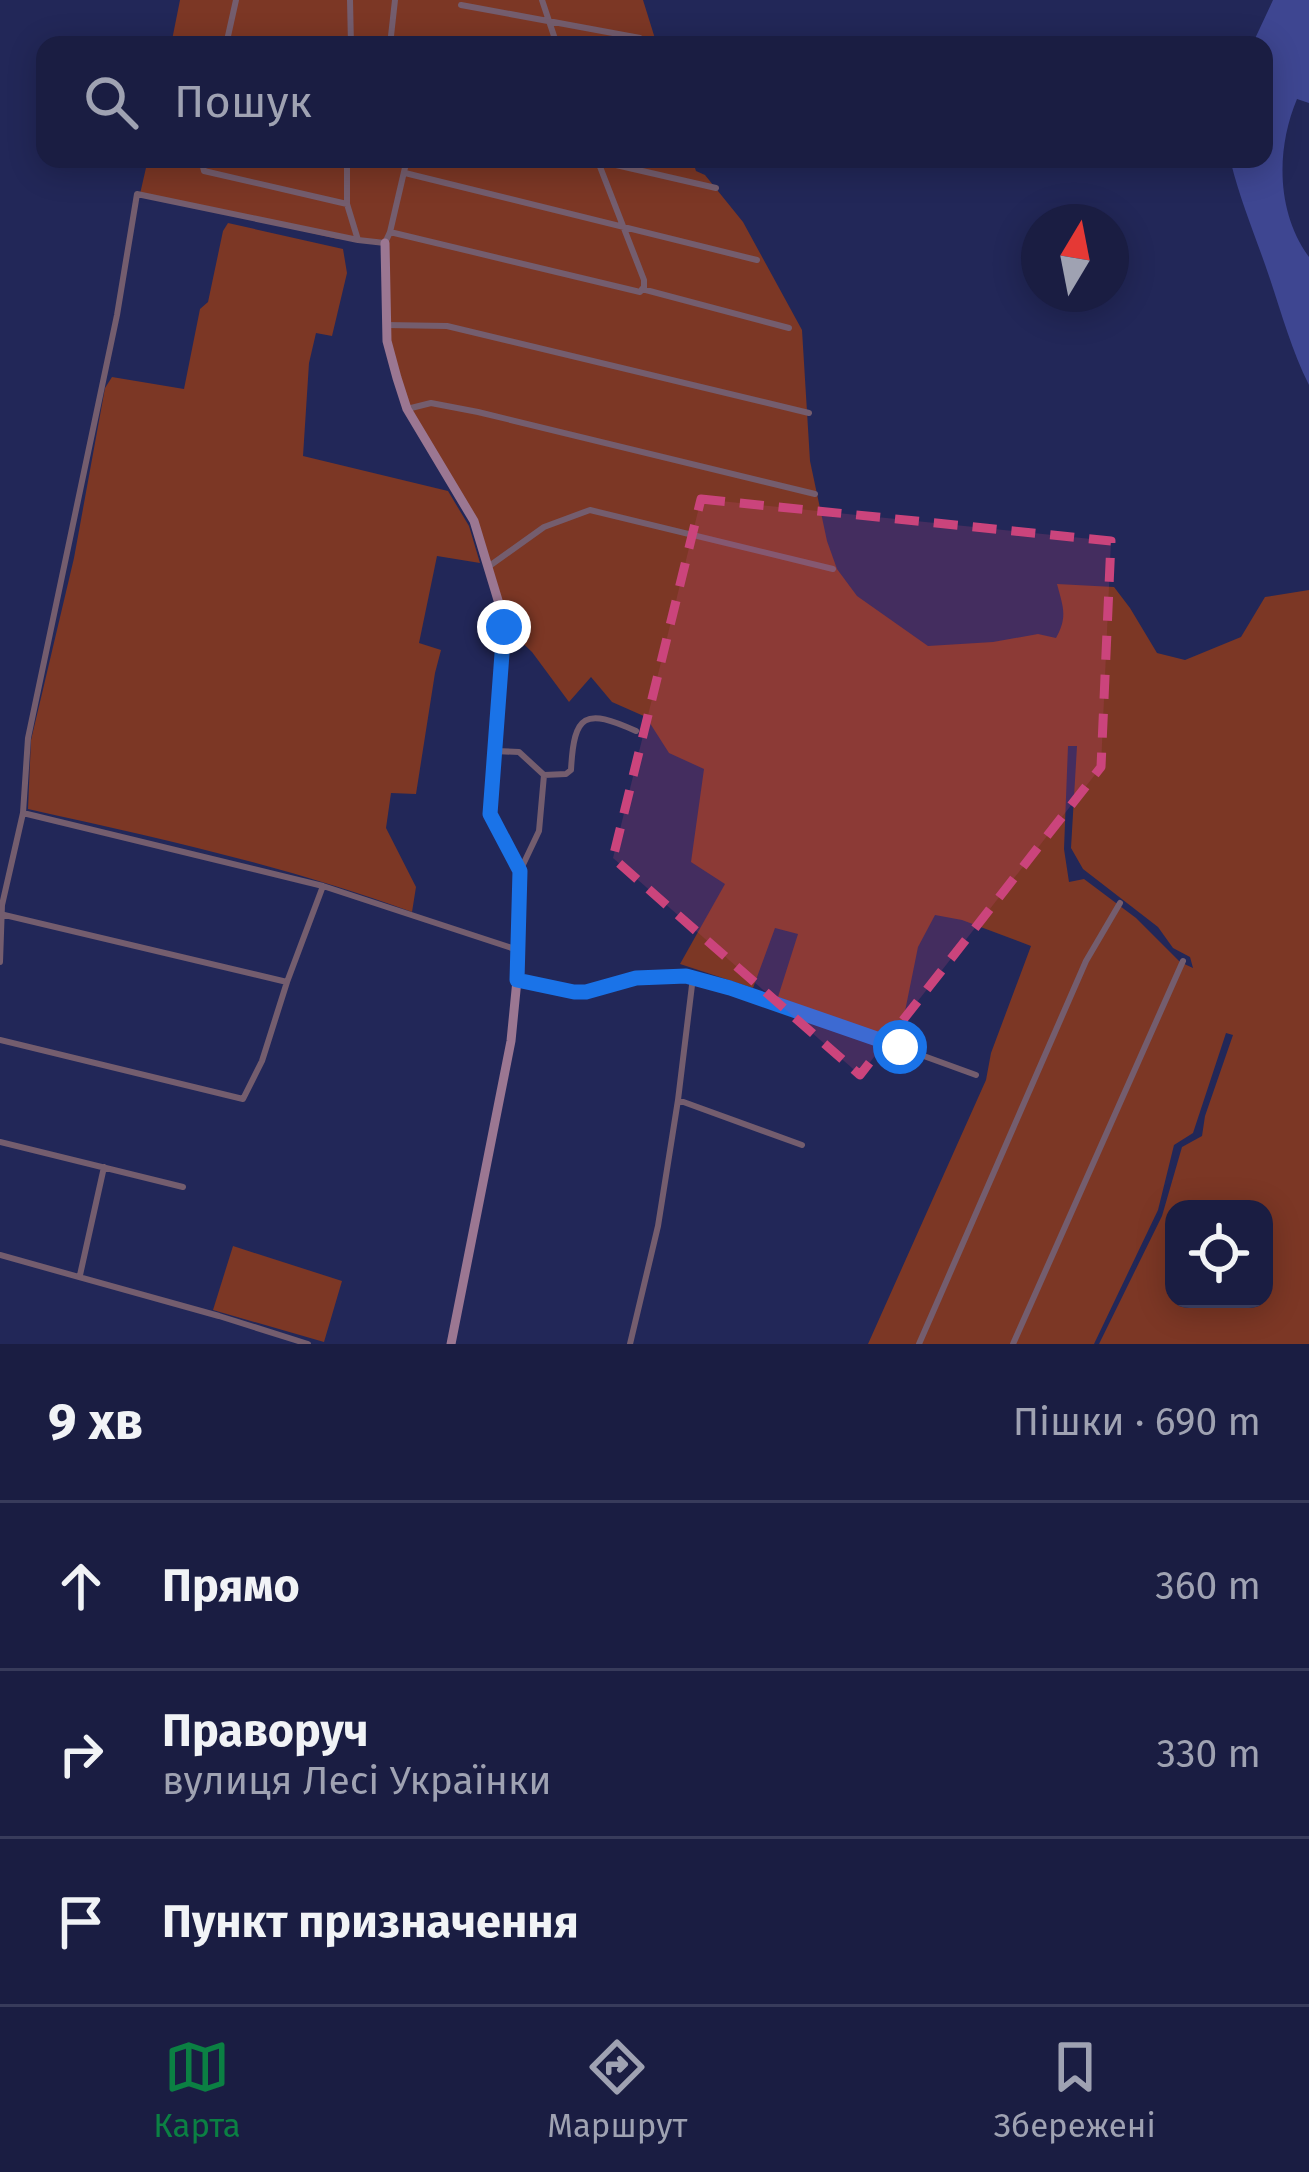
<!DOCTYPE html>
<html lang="uk">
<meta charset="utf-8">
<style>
:root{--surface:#1a1d42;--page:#232649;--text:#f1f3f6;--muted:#9fa2b2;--line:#383b5b;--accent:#0b8043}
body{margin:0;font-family:"Fira Sans",sans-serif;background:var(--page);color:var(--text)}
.controls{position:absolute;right:36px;bottom:36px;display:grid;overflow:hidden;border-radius:24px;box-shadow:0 6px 30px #0003}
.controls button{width:108px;height:108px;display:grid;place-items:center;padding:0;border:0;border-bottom:3px solid var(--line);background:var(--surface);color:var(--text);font:60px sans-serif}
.compass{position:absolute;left:1021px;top:204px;width:108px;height:108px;border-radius:50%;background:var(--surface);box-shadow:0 6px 30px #0003;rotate:10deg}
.stop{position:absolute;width:36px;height:36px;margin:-27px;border:9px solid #1a73e8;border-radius:50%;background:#fff}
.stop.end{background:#1a73e8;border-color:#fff;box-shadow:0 3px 12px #0008}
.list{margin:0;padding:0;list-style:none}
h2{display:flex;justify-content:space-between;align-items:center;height:156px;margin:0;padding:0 48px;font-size:51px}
h2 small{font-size:39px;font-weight:400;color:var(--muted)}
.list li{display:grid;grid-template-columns:78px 1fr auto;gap:36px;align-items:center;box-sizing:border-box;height:168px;padding:0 48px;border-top:3px solid var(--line)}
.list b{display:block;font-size:45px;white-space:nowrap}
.list p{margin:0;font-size:39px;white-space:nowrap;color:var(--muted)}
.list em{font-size:39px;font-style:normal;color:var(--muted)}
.icon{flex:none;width:66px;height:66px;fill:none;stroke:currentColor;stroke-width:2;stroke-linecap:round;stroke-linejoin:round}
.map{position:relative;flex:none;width:1309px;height:1344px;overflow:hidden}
.search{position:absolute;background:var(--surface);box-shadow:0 6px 30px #0003;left:36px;right:36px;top:36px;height:132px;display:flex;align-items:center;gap:30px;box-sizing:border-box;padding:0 42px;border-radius:24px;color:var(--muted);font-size:45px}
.sheet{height:660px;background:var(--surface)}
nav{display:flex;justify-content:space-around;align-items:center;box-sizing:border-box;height:168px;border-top:3px solid var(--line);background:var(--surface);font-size:33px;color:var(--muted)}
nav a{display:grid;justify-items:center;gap:6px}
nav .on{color:var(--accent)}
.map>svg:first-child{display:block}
.green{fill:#7c3725;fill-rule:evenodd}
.water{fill:#3e4691}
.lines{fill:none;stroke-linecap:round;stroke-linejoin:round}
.street{stroke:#745d6e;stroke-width:6}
.secondary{stroke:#9b7792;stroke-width:9}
.route{stroke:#1a73e8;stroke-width:15}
.marked{fill:#cb447c;fill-opacity:0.2;stroke:#cb447c;stroke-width:9;stroke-dasharray:24 15;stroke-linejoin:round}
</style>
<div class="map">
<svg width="1309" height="1344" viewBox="0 0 1309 1344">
<rect width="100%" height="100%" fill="#222758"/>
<path class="green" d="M180 0H643L657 45H171Z
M148 159H692L696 171 705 175 743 222 802 330 810 461 827 541 837 569 857 596 928 646 993 642 1038 634 1056 638C1068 616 1063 607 1057 584L1114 587 1130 608 1157 653 1185 660 1241 637 1265 597 1309 590V1344H1099L1162 1216 1182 1147 1202 1136 1205 1116 1233 1035 1226 1033 1193 1133 1174 1145 1158 1210 1094 1344H868L986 1080 991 1053 1031 946 962 920 935 915 918 947 899 1041 778 997 798 934 775 928 753 988 680 964 725 884 691 862 704 769 669 753 646 717 612 702 591 677 569 702 532 652 507 628 478 531 405 397 388 335V240L338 239 140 194ZM1068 746H1077L1071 848 1083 869 1158 927 1173 948 1190 957 1193 968 1180 962 1136 918 1084 879 1069 882 1064 849ZM1174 1209H1264V1299H1174Z
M228 223 343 249 347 273 332 336 316 333 309 363 303 456 448 491 469 526 480 563 437 556 419 643 441 650 435 673 416 794 391 793 386 828 416 887 412 912C287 866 158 838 28 809L31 740 74 558 105 388 112 377 184 389 200 309 208 302 223 231Z
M233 1246 342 1281 324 1342 213 1310Z"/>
<path class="water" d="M1273 0H1309V103L1297 99C1276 149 1276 212 1309 257V385C1292 351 1282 315 1270 279 1257 240 1241 203 1231 163V159H1264V45H1252Z"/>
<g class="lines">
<path class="street" d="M350 0 351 45
M542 0 557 45
M461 5 640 38
M226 45 236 0
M390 45 395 0
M201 159 204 171 347 204V159
M590 159 716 188
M405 173 757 260
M347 204 358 240
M390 232 640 292 644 288V280L597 159
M642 289 789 328
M386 325 447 326 809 413
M407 409 431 403 478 412 815 494
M488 567 544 527 590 510 833 569
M495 751 519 752 544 775 539 831 520 871
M544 775 566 774 571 770C574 713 585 708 636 731
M323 886 518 950
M0 914 287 982
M0 962 2 905 23 813 28 738 117 315 137 194 358 240 385 243 390 232 407 159
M693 977 855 1031 976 1075
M517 980 574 992H587L636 978 693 977 678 1100 658 1226 630 1344
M0 1040 243 1099 262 1061 287 982 323 886 23 813
M678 1100 802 1145
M0 1142 183 1187
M0 1255 219 1316 308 1344
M80 1275 104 1167
M919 1344 1086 961 1120 903
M1013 1344 1183 961"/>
<path class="secondary" d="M385 243 387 341 397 378 407 409 474 521 504 620 489 814 520 871 517 980 511 1041 451 1344"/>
</g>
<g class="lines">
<path class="route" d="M504 627 490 814 520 871 517 980 574 992H586L636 978 686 976 730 988 900 1047"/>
</g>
<path class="marked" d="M701 499 1111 541 1101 767 860 1075 613 858Z"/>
</svg>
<div class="controls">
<button><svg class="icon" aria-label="locate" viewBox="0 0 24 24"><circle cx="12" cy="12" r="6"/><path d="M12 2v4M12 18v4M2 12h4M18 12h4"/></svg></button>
</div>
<svg class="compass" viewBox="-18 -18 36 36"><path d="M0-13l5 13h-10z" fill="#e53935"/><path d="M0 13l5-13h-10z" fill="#9fa2b2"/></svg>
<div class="stop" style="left:900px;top:1047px"></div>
<div class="stop end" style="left:504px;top:627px"></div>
<div class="search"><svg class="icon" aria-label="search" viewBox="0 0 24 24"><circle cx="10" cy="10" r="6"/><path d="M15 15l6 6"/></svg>Пошук</div>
</div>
<section class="sheet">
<h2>9 хв<small>Пішки · 690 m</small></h2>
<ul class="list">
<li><svg class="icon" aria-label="ahead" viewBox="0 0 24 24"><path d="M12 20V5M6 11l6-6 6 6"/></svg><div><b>Прямо</b></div><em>360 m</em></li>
<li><svg class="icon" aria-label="right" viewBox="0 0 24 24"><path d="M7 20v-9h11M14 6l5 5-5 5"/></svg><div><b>Праворуч</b><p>вулиця Лесі Українки</p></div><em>330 m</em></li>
<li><svg class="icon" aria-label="arrive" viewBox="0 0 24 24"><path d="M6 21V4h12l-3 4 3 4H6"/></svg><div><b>Пункт призначення</b></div></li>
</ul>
</section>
<nav>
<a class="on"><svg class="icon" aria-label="map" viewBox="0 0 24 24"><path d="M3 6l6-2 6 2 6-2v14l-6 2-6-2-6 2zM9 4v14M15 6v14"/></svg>Карта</a>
<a><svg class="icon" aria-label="directions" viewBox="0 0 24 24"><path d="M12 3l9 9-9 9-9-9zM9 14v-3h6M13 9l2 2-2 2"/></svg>Маршрут</a>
<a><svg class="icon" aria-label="saved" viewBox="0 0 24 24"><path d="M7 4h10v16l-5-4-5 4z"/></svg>Збережені</a>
</nav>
